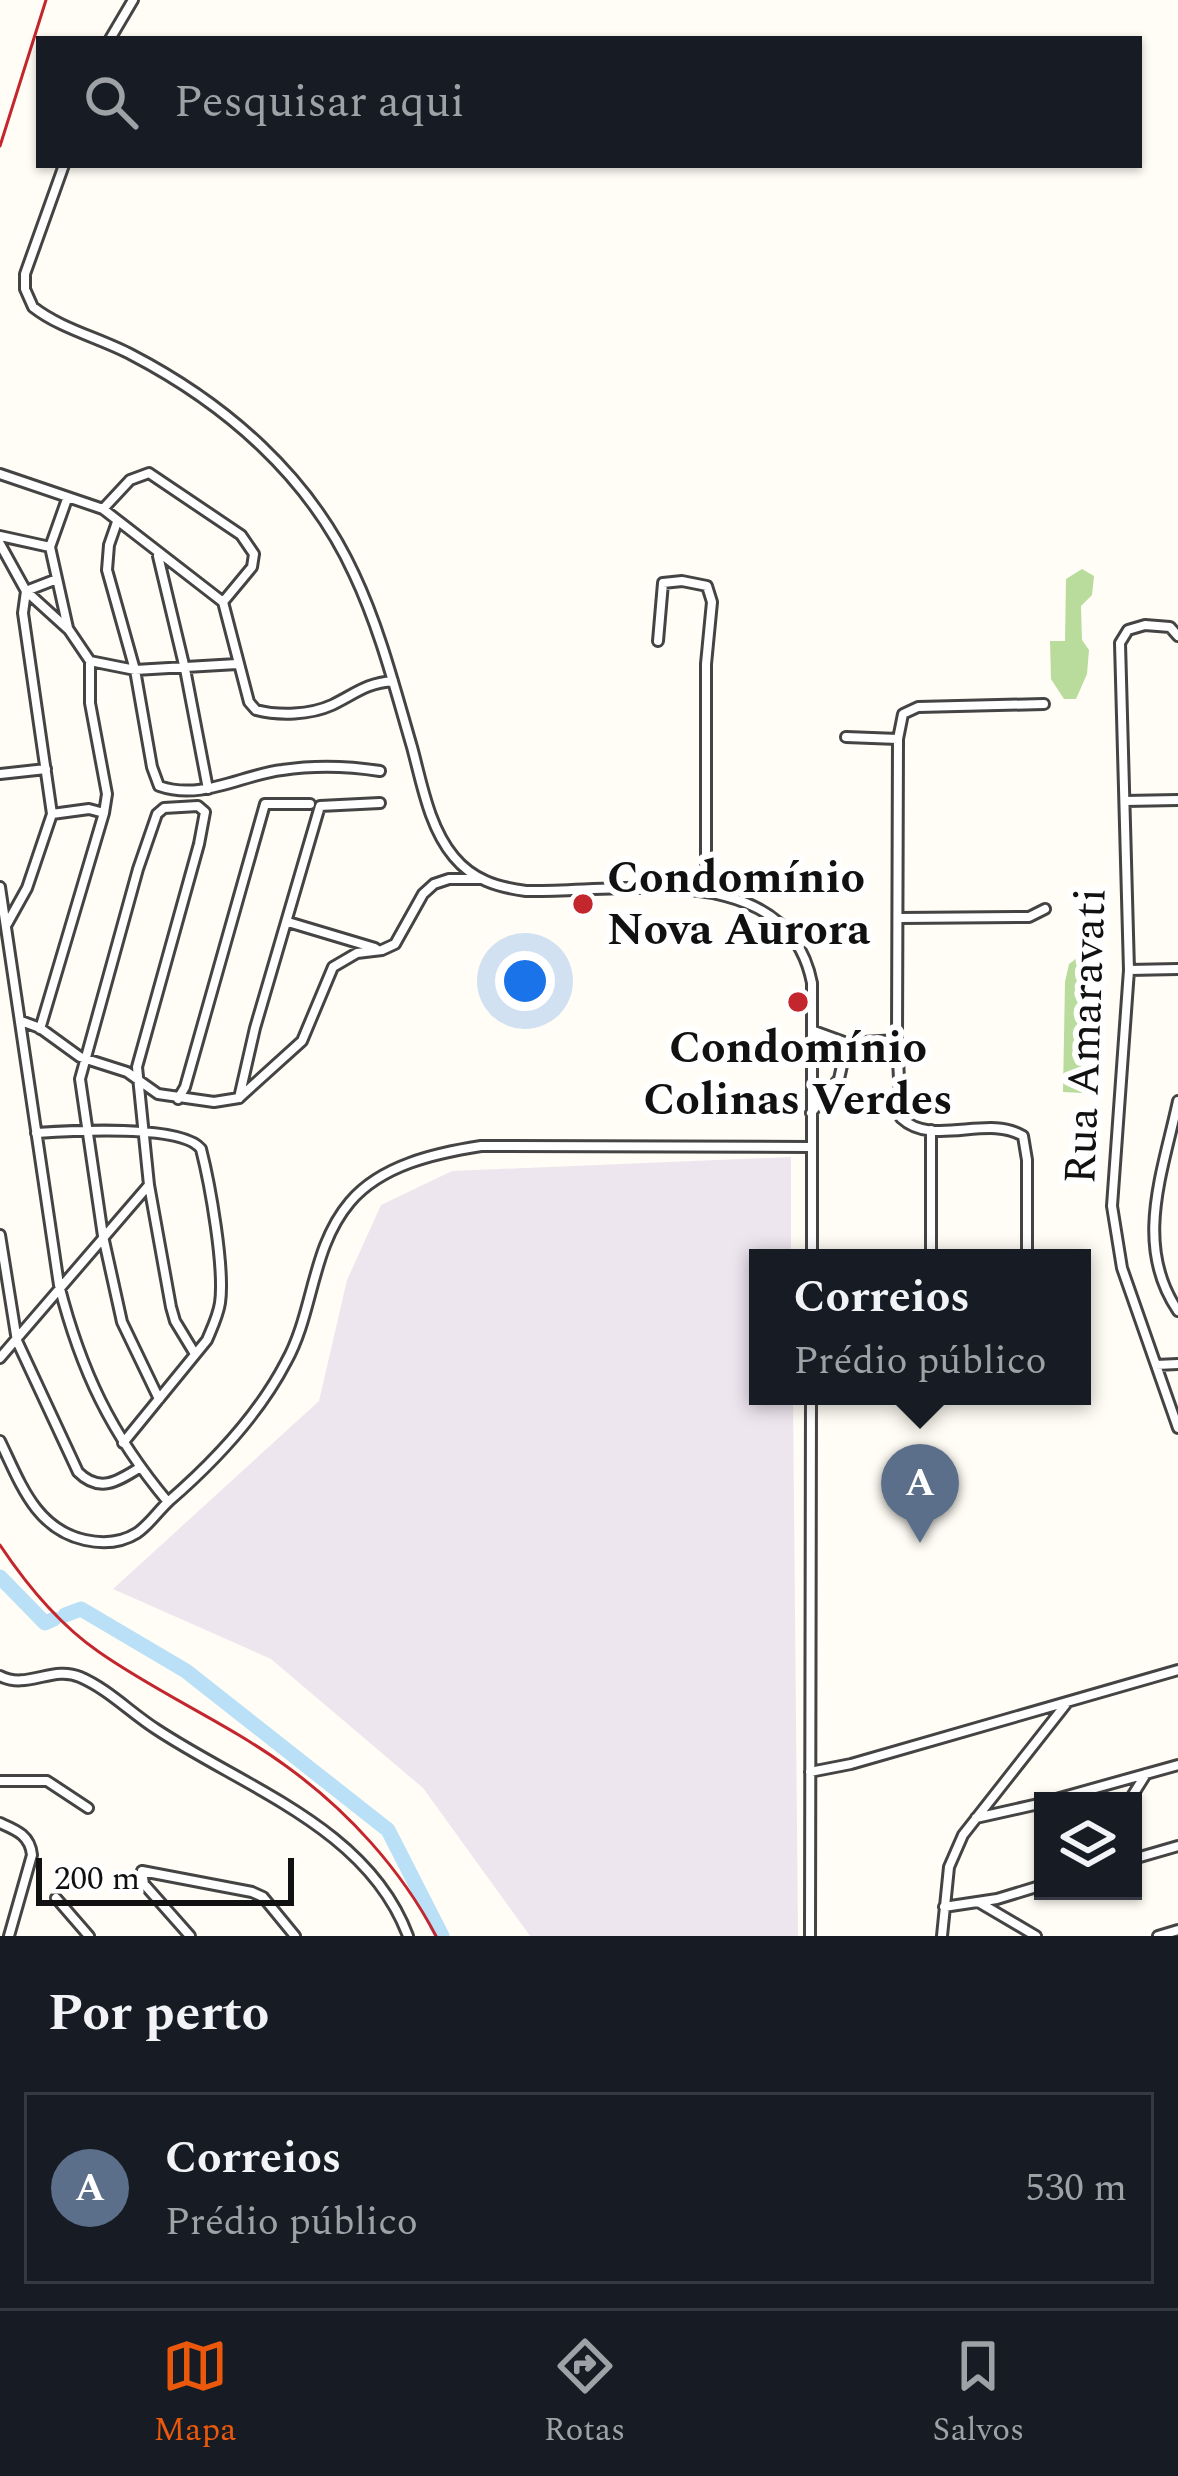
<!DOCTYPE html>
<html lang="pt">
<meta charset="utf-8">
<style>
:root{--surface:#171b24;--page:#20242c;--text:#f1f3f6;--muted:#9ea1a6;--line:#363941;--accent:#ea580c}
body{margin:0;font-family:Spectral,serif;background:var(--page);color:var(--text)}
.controls{position:absolute;right:36px;bottom:36px;display:grid;overflow:hidden;border-radius:0px;box-shadow:0 3px 9px #0004}
.controls button{width:108px;height:108px;display:grid;place-items:center;padding:0;border:0;border-bottom:3px solid var(--line);background:var(--surface);color:var(--text);font:60px sans-serif}
.scale{position:absolute;left:36px;bottom:30px;width:258px;box-sizing:border-box;padding-left:12px;border:6px solid #111;border-top:0;font-size:33px;line-height:42px;white-space:nowrap;color:#111;-webkit-text-stroke:9px #fff;paint-order:stroke}
.you{position:absolute;left:525px;top:981px;width:42px;height:42px;margin:-30px;border:9px solid #fff;border-radius:50%;background:#1a73e8;box-shadow:0 0 0 18px #1a73e833}
.badge{display:grid;place-items:center;width:78px;height:78px;border-radius:50%;background:var(--accent);color:#fff;font-size:39px;font-weight:700}
.pin{position:absolute;translate:-50% -99px;filter:drop-shadow(0 3px 6px #0008)}
.pin::after{content:'';position:absolute;top:63px;width:42px;height:36px;background:inherit;clip-path:polygon(0 0,100% 0,50% 100%)}
.popup{position:absolute;left:749px;top:1249px;width:342px;height:156px;box-sizing:border-box;display:grid;place-content:center;border-radius:0px;background:var(--surface);filter:drop-shadow(0 3px 9px #0005);font-size:39px;white-space:nowrap;color:var(--muted)}
.popup b{font-size:45px;color:var(--text)}
.popup::after{content:'';position:absolute;left:50%;top:100%;margin-left:-24px;border:24px solid transparent;border-top-color:var(--surface)}
.list{margin:0;padding:0;list-style:none}
h2{display:flex;justify-content:space-between;align-items:center;height:156px;margin:0;padding:0 48px;font-size:51px}
h2 small{font-size:39px;font-weight:400;color:var(--muted)}
.list li{display:grid;grid-template-columns:78px 1fr auto;gap:36px;align-items:center;box-sizing:border-box;height:192px;margin:0 24px 24px;padding:0 24px;border:3px solid var(--line);border-radius:0px}
.list b{display:block;font-size:45px;white-space:nowrap}
.list p{margin:0;font-size:39px;white-space:nowrap;color:var(--muted)}
.list em{font-size:39px;font-style:normal;color:var(--muted)}
.icon{flex:none;width:66px;height:66px;fill:none;stroke:currentColor;stroke-width:2;stroke-linecap:round;stroke-linejoin:round}
.map{position:relative;flex:none;width:1178px;height:1936px;overflow:hidden}
.search{position:absolute;background:var(--surface);box-shadow:0 3px 9px #0004;left:36px;right:36px;top:36px;height:132px;display:flex;align-items:center;gap:30px;box-sizing:border-box;padding:0 42px;border-radius:0px;color:var(--muted);font-size:45px}
.sheet{height:372px;background:var(--surface)}
nav{display:flex;justify-content:space-around;align-items:center;box-sizing:border-box;height:168px;border-top:3px solid var(--line);background:var(--surface);font-size:33px;color:var(--muted)}
nav a{display:grid;justify-items:center;gap:6px}
nav .on{color:var(--accent)}
.map>svg:first-child{display:block}
.industrial{fill:#eee6ef}
.forest{fill:#b9dc9c}
.lines{fill:none;stroke-linecap:round;stroke-linejoin:round}
.river{stroke:#b9e0f7;stroke-width:15}
.street-casing{stroke:#444;stroke-width:14}
.street{stroke:#fff;stroke-width:8}
.rail{stroke:#c4262e;stroke-width:3}
.poi-dot{fill:#c4262e;stroke:#fff;stroke-width:4.5}
.labels{text-anchor:middle;dominant-baseline:central;stroke-width:12;stroke-linejoin:round;paint-order:stroke}
.poi-label{font-size:45px;font-weight:bold;fill:#111;stroke:#fff;text-anchor:start}
.street-label{font-size:45px;fill:#111;stroke:#fff}
</style>
<div class="map">
<svg width="1178" height="1936" viewBox="0 0 1178 1936">
<rect width="100%" height="100%" fill="#fffdf5"/>
<path class="industrial" d="M791 1157V1258H758V1396H793L798 1936H530L423 1788 271 1659 113 1589 319 1401 347 1280 381 1205 452 1171Z"/>
<path class="forest" d="M1082 569 1094 576 1092 595 1081 606 1082 640 1089 650 1087 674 1076 699H1064L1051 679 1050 641H1065L1066 579Z
M1081 955 1089 969 1097 972V977L1085 978 1082 988 1091 1003 1081 1040 1082 1093 1063 1092 1065 982 1069 964Z"/>
<g class="lines">
<path class="river" d="M0 1577 45 1623 54 1619
M65 1615 81 1609 186 1671 388 1830 442 1936"/>
<g class="street-casing">
<path id="street" d="M110 39 133 0
M64 165 25 274V289L33 307C61 329 100 338 132 355 226 404 309 476 354 574 380 629 395 689 412 747 422 784 429 827 454 857 473 880 497 887 526 891 621 893 787 857 812 983V1258
M0 474 103 509 223 602 249 702 256 710C279 716 310 715 332 705 355 694 366 683 393 681
M67 499 50 547 68 628
M103 509 130 480 149 473 241 535 254 554 252 567 223 602
M117 522 109 545 107 570 135 670 152 767 159 786C202 801 241 775 282 770 315 765 348 766 380 771
M0 536 50 547
M0 544 26 591 69 630 90 661 135 670 237 664
M158 556 185 669 208 789
M1178 636 1170 627 1145 625 1128 630 1120 643 1129 970 1112 1206 1122 1268 1178 1428
M658 641 663 583 682 581 707 586 712 602 706 664V890
M90 661V703L107 794 104 813
M846 737 898 739
M0 774 46 769
M1125 801 1178 800
M52 814 23 613 26 591 57 579
M0 887 59 1285C81 1371 111 1434 168 1502
M900 918 1029 917 1045 909
M288 922 375 948
M7 924 27 888 52 814 89 809 104 813 40 1029
M1129 970 1178 969
M21 1021 40 1028 80 1057 127 1072 158 1094 214 1102 239 1098 302 1041 333 967 357 953 382 950 395 944 423 894 434 884 449 879H479
M814 1031 847 1043 897 1040
M847 1054 897 1052
M239 1098 255 1028 320 806 380 803
M178 1099 185 1087 265 804H310
M1178 1101C1163 1172 1133 1245 1178 1311
M811 1113 839 1079 847 1043
M36 1133C69 1131 182 1124 201 1149 210 1184 225 1268 220 1303 218 1316 212 1328 207 1340L123 1443
M0 1235 17 1341 78 1472C99 1493 117 1482 139 1468
M931 1258V1130
M1027 1258V1160L1023 1136C988 1114 933 1148 901 1118L897 1040 898 739 903 714 918 707 1044 704
M0 1358 148 1186
M1156 1365 1178 1364
M159 1399 122 1322 103 1236 80 1079 138 869 157 814 164 808 198 806 205 812 199 844 137 1067 149 1185 171 1307 175 1321 195 1354
M0 1441C20 1482 35 1529 85 1540 103 1544 121 1543 137 1533 150 1524 158 1511 169 1501 214 1462 258 1416 286 1362 314 1312 311 1248 350 1202 381 1165 436 1153 481 1146L811 1147
M0 1676C27 1690 53 1665 80 1677 108 1689 131 1713 156 1729 245 1788 368 1828 408 1936
M810 1772 851 1764 1178 1670
M0 1781H47L88 1808
M1049 1801 1178 1765
M1129 1801 1146 1774
M976 1818 1043 1803
M0 1823C16 1830 30 1835 32 1855L9 1936
M1133 1859 1178 1846
M56 1898 89 1936
M980 1903 1036 1936
M944 1907 997 1899 1043 1885
M190 1936 144 1884 142 1871 252 1892 263 1897 295 1936
M810 1936 811 1396
M942 1936 949 1867 963 1835 1066 1704
M1158 1936 1178 1930"/>
</g>
<use href="#street" class="street"/>
<path class="rail" d="M0 146 46 0
M0 1545C26 1584 60 1625 99 1652 159 1694 227 1723 286 1766 347 1810 401 1869 436 1936"/>
</g>
<g class="poi-dot">
<circle cx="583" cy="904" r="12"/>
<circle cx="798" cy="1002" r="12"/>
</g>
<g class="labels">
<g class="poi-label">
<text x="607" y="878">Condomínio<tspan x="607" dy="52">Nova Aurora</tspan></text>
<text x="798" y="1048" text-anchor="middle">Condomínio<tspan x="798" dy="52">Colinas Verdes</tspan></text>
</g>
<g class="street-label">
<text transform="translate(1086 1036) rotate(-88)">Rua Amaravati</text>
</g>
</g>
</svg>
<div class="controls">
<button><svg class="icon" aria-label="layers" viewBox="0 0 24 24"><path d="M12 4l9 5-9 5-9-5zM3 14l9 5 9-5"/></svg></button>
</div>
<div class="scale">200 m</div>
<div class="you"></div>
<div class="pin badge" style="left:920px;top:1543px;background:#5c6f8a">A</div>
<div class="popup"><b>Correios</b>Prédio público</div>
<div class="search"><svg class="icon" aria-label="search" viewBox="0 0 24 24"><circle cx="10" cy="10" r="6"/><path d="M15 15l6 6"/></svg>Pesquisar aqui</div>
</div>
<section class="sheet">
<h2>Por perto<small></small></h2>
<ul class="list">
<li><span class="badge" style="background:#5c6f8a">A</span><div><b>Correios</b><p>Prédio público</p></div><em>530 m</em></li>
</ul>
</section>
<nav>
<a class="on"><svg class="icon" aria-label="map" viewBox="0 0 24 24"><path d="M3 6l6-2 6 2 6-2v14l-6 2-6-2-6 2zM9 4v14M15 6v14"/></svg>Mapa</a>
<a><svg class="icon" aria-label="directions" viewBox="0 0 24 24"><path d="M12 3l9 9-9 9-9-9zM9 14v-3h6M13 9l2 2-2 2"/></svg>Rotas</a>
<a><svg class="icon" aria-label="saved" viewBox="0 0 24 24"><path d="M7 4h10v16l-5-4-5 4z"/></svg>Salvos</a>
</nav>
